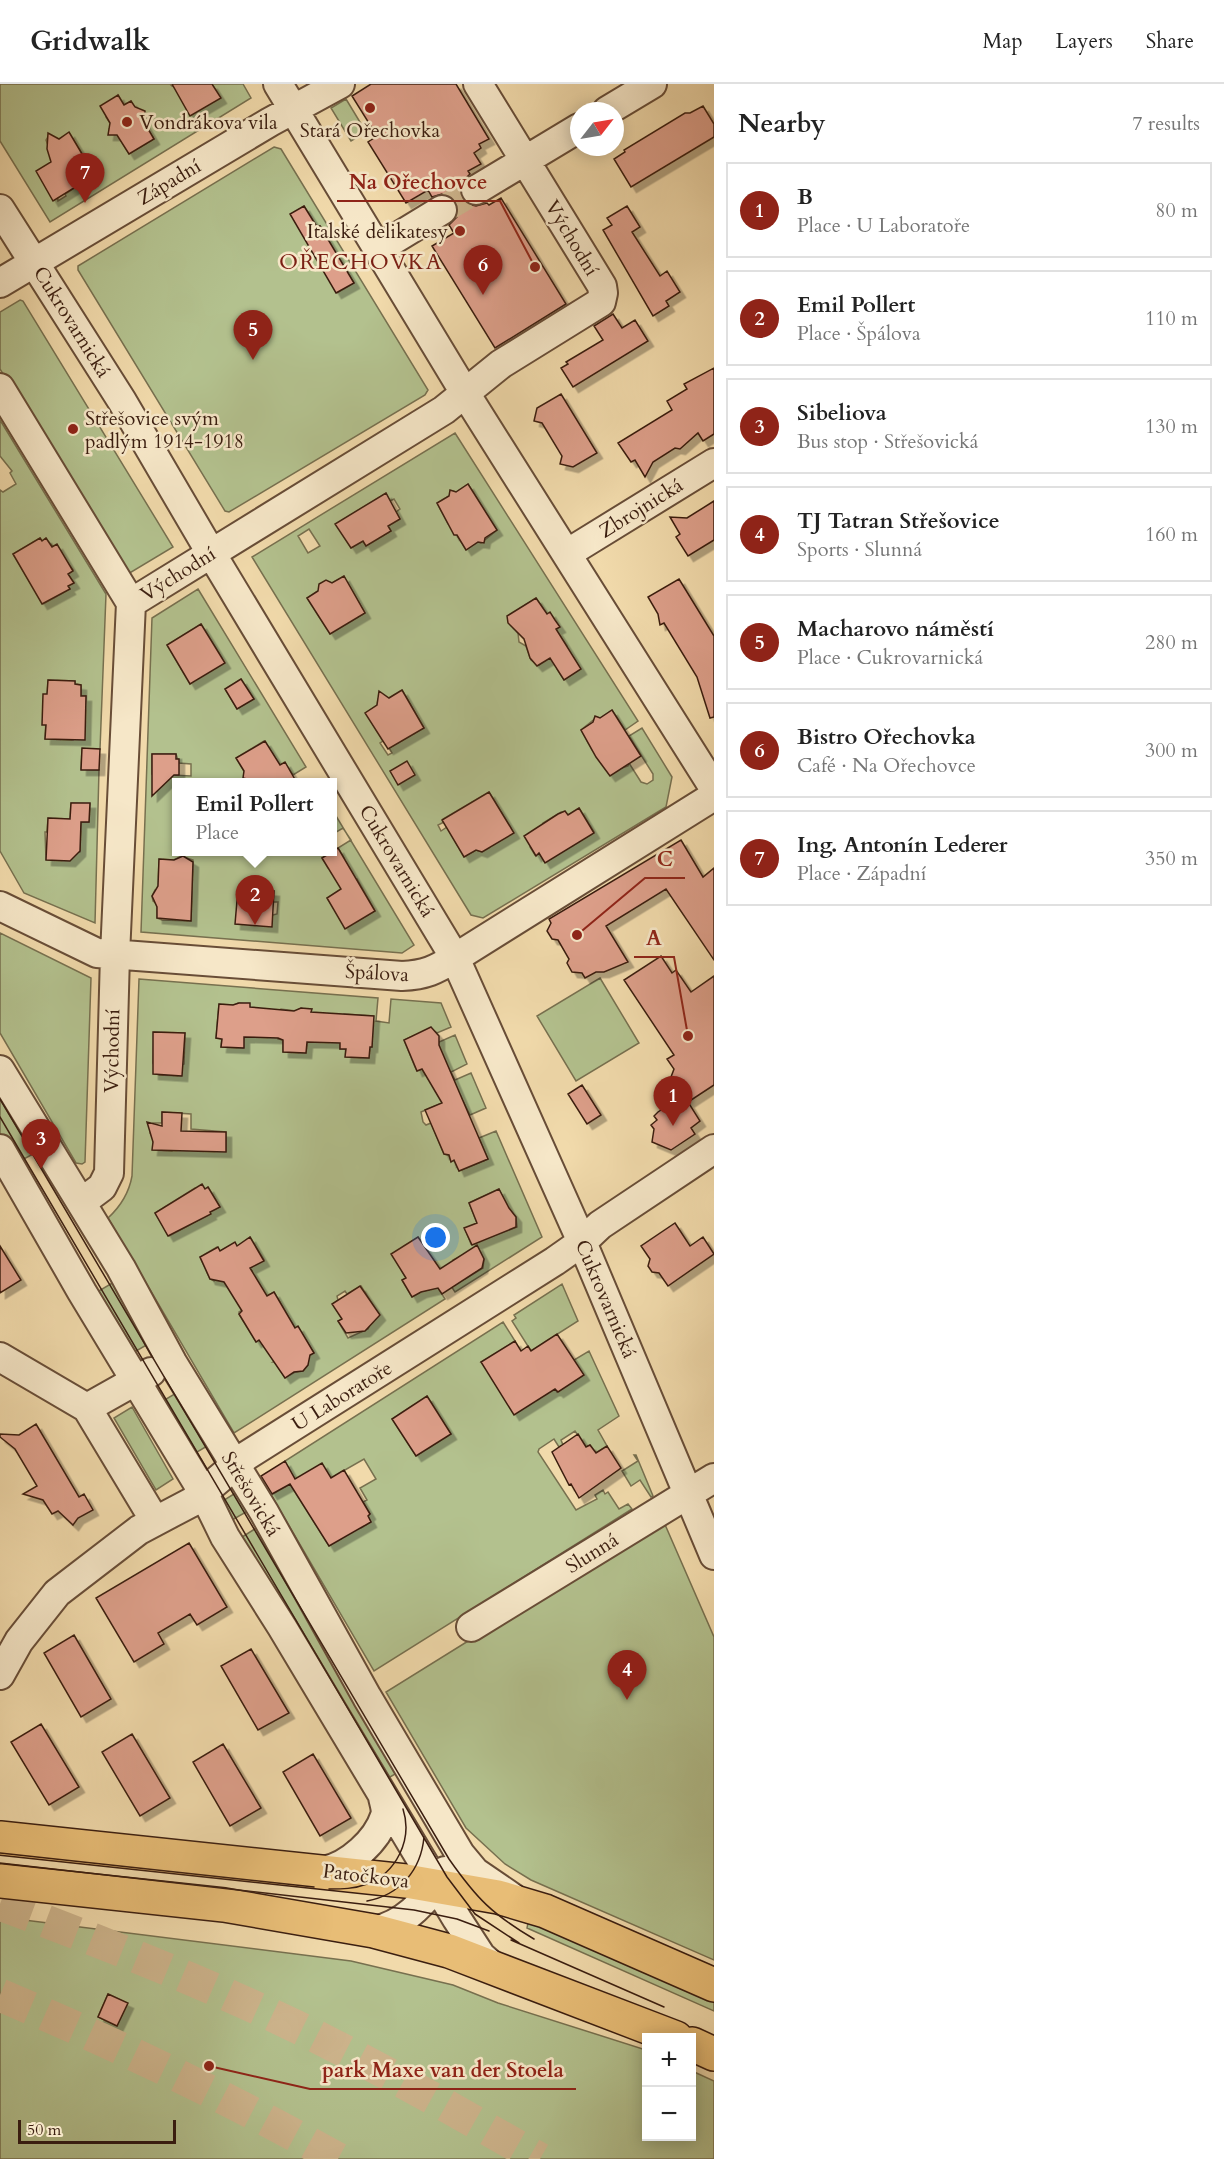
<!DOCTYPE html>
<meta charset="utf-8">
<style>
:root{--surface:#fff;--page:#f6f6f6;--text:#222;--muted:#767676;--line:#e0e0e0;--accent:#8f2418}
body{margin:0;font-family:Cardo,serif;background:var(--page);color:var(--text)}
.controls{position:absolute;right:18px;bottom:18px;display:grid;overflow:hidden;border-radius:0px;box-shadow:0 3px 15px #0003}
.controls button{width:54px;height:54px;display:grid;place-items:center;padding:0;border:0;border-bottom:2px solid var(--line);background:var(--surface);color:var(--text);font:30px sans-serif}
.compass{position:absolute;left:570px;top:18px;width:54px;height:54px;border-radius:50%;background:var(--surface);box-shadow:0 3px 15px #0003;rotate:59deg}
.scale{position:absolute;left:18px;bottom:15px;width:158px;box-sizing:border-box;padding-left:6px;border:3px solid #3b1e10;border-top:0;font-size:16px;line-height:21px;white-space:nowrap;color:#3b1e10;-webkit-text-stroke:4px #f6e7c8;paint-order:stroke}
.you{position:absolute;left:436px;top:1154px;width:21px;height:21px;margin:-15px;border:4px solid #fff;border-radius:50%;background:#1a73e8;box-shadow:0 0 0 9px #1a73e833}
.badge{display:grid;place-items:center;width:39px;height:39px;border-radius:50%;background:var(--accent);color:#fff;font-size:20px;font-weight:700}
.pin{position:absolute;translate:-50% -50px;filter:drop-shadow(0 2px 3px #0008)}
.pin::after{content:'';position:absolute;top:32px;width:21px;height:18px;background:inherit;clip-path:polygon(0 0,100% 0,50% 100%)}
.popup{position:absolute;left:172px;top:694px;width:165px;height:78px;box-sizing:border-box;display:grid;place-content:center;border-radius:0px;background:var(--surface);filter:drop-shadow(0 2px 4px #0005);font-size:20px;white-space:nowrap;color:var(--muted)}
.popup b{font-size:22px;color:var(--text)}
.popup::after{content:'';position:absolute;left:50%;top:100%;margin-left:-12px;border:12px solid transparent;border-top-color:var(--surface)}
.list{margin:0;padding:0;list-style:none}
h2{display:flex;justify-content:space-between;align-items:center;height:78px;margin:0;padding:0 24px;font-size:26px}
h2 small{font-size:20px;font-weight:400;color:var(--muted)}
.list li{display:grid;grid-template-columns:39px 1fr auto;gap:18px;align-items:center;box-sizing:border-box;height:96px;margin:0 12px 12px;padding:0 12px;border:2px solid var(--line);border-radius:0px}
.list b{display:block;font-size:22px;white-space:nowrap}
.list p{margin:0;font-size:20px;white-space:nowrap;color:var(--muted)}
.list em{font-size:20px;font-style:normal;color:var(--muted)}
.map{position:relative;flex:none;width:714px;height:2075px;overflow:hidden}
header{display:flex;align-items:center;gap:36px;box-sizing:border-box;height:84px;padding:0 30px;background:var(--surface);border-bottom:2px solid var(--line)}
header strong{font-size:28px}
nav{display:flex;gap:33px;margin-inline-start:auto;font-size:21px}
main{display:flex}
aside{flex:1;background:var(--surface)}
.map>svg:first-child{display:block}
.green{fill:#b3c18e;stroke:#77704f;stroke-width:1.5;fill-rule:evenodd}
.building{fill:#dd9f8a;stroke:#3b1e10;stroke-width:1.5;filter:url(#shadow)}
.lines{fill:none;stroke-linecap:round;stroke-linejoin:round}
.minor-tunnel{stroke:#cdb48c;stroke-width:28;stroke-dasharray:28 14;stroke-linecap:butt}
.highway-tunnel{stroke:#cdb48c;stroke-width:33;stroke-dasharray:33 16;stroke-linecap:butt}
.minor-casing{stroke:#684d37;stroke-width:32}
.major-casing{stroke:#3b1e10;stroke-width:36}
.minor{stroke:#f6e7c8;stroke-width:28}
.major{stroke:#e8bd76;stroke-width:33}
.tram{stroke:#3b1e10;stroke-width:1.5}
.poi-dot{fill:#8f2418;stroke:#f6e7c8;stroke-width:2}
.labels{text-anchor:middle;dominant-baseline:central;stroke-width:5;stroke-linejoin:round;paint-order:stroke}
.poi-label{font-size:20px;fill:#3b1e10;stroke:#f6e7c8;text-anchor:start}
.street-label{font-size:20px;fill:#3b1e10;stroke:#f6e7c8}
.quarter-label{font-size:22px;letter-spacing:1.5px;fill:#7a1f14;stroke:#f6e7c8}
.leader{fill:none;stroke:#8f2418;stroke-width:2}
.callout-dot{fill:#8f2418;stroke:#f6e7c8;stroke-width:2}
.callout-label{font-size:21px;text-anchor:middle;font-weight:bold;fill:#8f2418;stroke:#f6e7c8;stroke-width:5;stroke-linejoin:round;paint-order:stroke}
</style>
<header>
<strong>Gridwalk</strong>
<nav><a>Map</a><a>Layers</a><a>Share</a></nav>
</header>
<main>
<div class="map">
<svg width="714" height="2075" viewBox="0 0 714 2075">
<defs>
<filter id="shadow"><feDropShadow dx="5.5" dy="5.5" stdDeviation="0" flood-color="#0004"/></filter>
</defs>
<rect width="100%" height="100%" fill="#f1daab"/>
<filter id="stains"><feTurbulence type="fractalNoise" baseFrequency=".00333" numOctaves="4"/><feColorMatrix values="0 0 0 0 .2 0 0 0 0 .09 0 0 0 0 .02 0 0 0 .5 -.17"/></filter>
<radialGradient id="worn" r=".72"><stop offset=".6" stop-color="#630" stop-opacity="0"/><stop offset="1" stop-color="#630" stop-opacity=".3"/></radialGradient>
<path class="green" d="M0 0H170L172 2 220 14 212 0H243L251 14 50 138 0 57ZM118 11 124 21 131 17 154 55 129 70 117 50H110L109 45 112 42 106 33ZM69 49 88 79 75 87 82 99 65 110 66 112 58 117 52 71 46 56 48 53 57 56Z
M346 15 366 48 351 57 331 24Z
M274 63 281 65 428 306 425 311 229 428 225 427 78 186V182ZM304 122 317 143 320 142 354 199 337 209 291 130Z
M20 216 23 217 173 463 128 490H124L0 285V228Z
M0 336 106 510 100 665H82L81 685 99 686 95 839 24 809 0 767V406L3 408 16 400 10 389 12 387 0 372ZM40 454 42 457 46 454C54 466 65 474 73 486L68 490 74 499 68 502 70 505 43 520 13 470ZM48 596 75 597V600L81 601V612H86L84 635 85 642 73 656 45 655ZM71 719 90 720 89 738H81L80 768 46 775 45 748H47L48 734 70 735Z
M455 349 638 637 625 646 612 626 600 634 597 633 581 646 592 666 622 684 628 682 629 679 641 698 647 700 653 696V690L629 652 642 644 672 693 666 723 483 834 471 831 252 473ZM468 400 497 446 481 459 478 458 466 466 457 451 454 450 451 441 448 440 437 419 449 412 453 407 456 408ZM386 409 390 417 394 415 400 425 396 428 400 435 388 442 391 447 366 462 363 457 351 464 336 440ZM309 445 320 462 308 469 298 452ZM344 492 365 529 330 550 307 514 318 507 326 497 332 499ZM536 514 547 530 559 543 556 546 567 562 539 581 531 576 526 562 519 558 518 549C513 542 507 542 508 532ZM574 574 580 585 564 596 557 585ZM402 606 424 644 389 664 392 669 388 671 380 659 383 657 366 629 377 621 378 615 389 614ZM489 708 511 744 497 753 489 764 482 768 476 766 464 773 447 743 441 747 438 741 444 738 443 735ZM579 724 594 748 545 778 539 769 535 771 530 763 534 760 543 739 561 728 568 731Z
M198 505 306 683 293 691 285 679 280 681 264 657 236 674 244 687V691L251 698H177V768H332L322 774 328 784 344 774 338 764 351 756 343 744 333 750V727L414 861 402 869 141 848 152 534ZM201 540 222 574 190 600 167 561ZM241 595 254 615 237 625 225 605ZM152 670H176L179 679 191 680V692L152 690ZM181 772 193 776 191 837 162 836 157 834V820L153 817 152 812 155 806H158L159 775 174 776ZM357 795 375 827 346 844 327 814ZM239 805 274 807 273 818H278L277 830 236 840Z
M0 849 91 894 85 1078 82 1080 76 1079 0 949Z
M600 894 639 959 576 997 537 932Z
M139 895 378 914 376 937 389 939 391 915 441 919 451 943 437 949 431 944 404 956 415 983 417 987 422 985 426 991 439 958 455 951 467 980 451 988 455 996 471 989 486 1024 470 1031 460 1011 421 1028 423 1038 426 1041 431 1039 444 1070 449 1071 451 1077 454 1076 459 1087 488 1075 479 1054 496 1047 542 1153 455 1208 418 1153 392 1170 406 1194 402 1196 412 1213 422 1207 429 1206 435 1199 445 1215 234 1349 108 1134C121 1122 129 1109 132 1092ZM238 919 245 920 243 964 221 963 222 955 216 954 219 920 234 921ZM301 924 311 928 306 969 283 968V956L278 955 281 925 296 927ZM344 930 373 932 372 963H370L369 974 346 973V965H340ZM154 948 185 949 184 980 182 981 181 992 159 991 153 979ZM162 1028 191 1030V1045L226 1048V1067L173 1063 172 1067 153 1066V1055L150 1049 153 1039H162ZM208 1103 220 1123 210 1128V1130L169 1152 155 1129 195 1104 205 1105ZM499 1105 509 1125 516 1133 517 1143 471 1160 465 1145 477 1139 469 1119ZM250 1153 264 1176 250 1184 252 1187 221 1192 214 1197 210 1195 200 1173 217 1163 220 1167 235 1159 237 1162ZM478 1163 484 1175 483 1184 465 1195 453 1176ZM361 1202 376 1226 368 1245 348 1254 338 1237 342 1235 333 1220 338 1216 337 1212 345 1207 347 1210ZM274 1208 295 1244 298 1243 314 1269 305 1274 308 1281 303 1287 295 1288 285 1294 275 1278H273L279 1274 261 1255 256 1258 239 1230V1228Z
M0 1003 37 1068 20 1077 0 1054Z
M114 1198 150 1259 131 1270 97 1208Z
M562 1200 578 1237 531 1267 512 1237 516 1234 514 1231Z
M503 1238 515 1257 481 1278 555 1305 557 1308 574 1276 589 1267 619 1332 598 1346 607 1362 596 1369 590 1361 586 1363 575 1347 561 1356 563 1361 559 1363 554 1355 539 1365 538 1368 576 1426 597 1415 595 1411 603 1406 605 1410 608 1408 619 1425 628 1420 632 1425 374 1587 271 1411 290 1400 329 1462 341 1455 338 1450 357 1438 361 1444 371 1438 368 1432 370 1430 363 1418 367 1416 360 1404 376 1395 364 1375 331 1394 295 1395 285 1377ZM427 1312 451 1350 416 1372 392 1335Z
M178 1308 209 1361 192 1371 161 1318Z
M132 1323 173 1395 156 1406 114 1334Z
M634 1371H636L653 1412 651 1413 640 1396 631 1402 622 1387 638 1377Z
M242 1405 248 1427 232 1436 216 1421Z
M663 1436 714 1553V1876L531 1796 505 1780 466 1744 386 1608Z
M258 1443 402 1686 385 1696 242 1453Z
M0 1833 351 1877 453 1901 498 1919 646 1966V2052H692V1987L714 1997V2075H0ZM108 1910 127 1919 117 1942 98 1933Z
M529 1834 714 1914V1927L527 1844Z"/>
<path class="building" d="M172 0H212L221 14 190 32Z
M371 0H456L489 55 479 60 481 64 474 69 481 80 468 87 470 90 462 98 460 106 462 114 468 120 476 122 487 119 489 121 501 114 566 220 495 264 432 162 454 149 449 141 457 133 458 126 456 118 450 112 442 110 432 113 428 106 406 119 368 58 377 52 352 12Z
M118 11 124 21 131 17 135 23 145 27 144 38 154 55 129 70 117 51H108L110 39 100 22Z
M703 22 714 40V53L631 103 614 75 625 68 624 66 685 29H690Z
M69 48 88 80 75 87 82 99 53 117 36 87 51 78 47 65 48 49 59 55Z
M304 122 317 143 320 142 354 199 336 209 290 130Z
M627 122 640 143 632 148 660 192 667 187 680 208 666 217 669 222 653 232 603 146 612 141 607 134Z
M613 230 622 244 635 236 648 257 573 303 561 284 568 280 566 278 603 256 594 242Z
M714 284V350L703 357 698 349 680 365 675 364 653 378 645 393 635 376 631 378 618 359 672 326 667 317 687 305 684 300Z
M561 310 597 369 573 383 560 380 562 372 542 339 534 337 537 324Z
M468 400 497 446 485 454 484 459 478 458 466 466 457 451H454L437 419 449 412 450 406 456 408Z
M386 409 400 435 388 442 391 447 366 462 363 457 351 464 335 440Z
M714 417V456L688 472 676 453 680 450 670 433 687 434Z
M40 454 42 457 46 454 52 463 57 460 73 487 68 490 74 499 68 502 70 505 42 520 13 470Z
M344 492 365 529 330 550 307 514 318 507 319 500 326 496 332 499Z
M679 495 714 552V633L710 634 697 593 664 539 660 541 658 530 648 513Z
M536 514 547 530 550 528 555 536 560 543 556 545 581 585 564 596 550 574 537 582 530 574 524 555 508 539 507 532Z
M201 540 225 579 190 600 167 561Z
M241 595 254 615 237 625 225 605Z
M48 596 75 597V600L81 601V612H86L85 656 45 655 46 641H42L43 610H47Z
M402 606 424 644 388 665 365 629 377 621 379 607 389 614Z
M612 626 641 672 610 692 596 673 581 646 593 638 595 632 600 634Z
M265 657 280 681 285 678 297 699H252L254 697 243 694 244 687 236 674Z
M82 664 100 665 99 686H81Z
M152 670H176V675H179V691H174L152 712Z
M407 677 415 691 398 701 390 687Z
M489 708 514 749 482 768 476 766 464 773 442 736Z
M71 719H90L89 738H81L80 767 70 777 46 776 48 734 70 735Z
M579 724 594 749 545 779 539 769 536 772 524 752 558 730 565 727 568 731Z
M681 756 703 793 714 784V876L666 805 606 842 628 878 604 888H596L585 894 582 889 572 888 567 879 569 875 558 856 552 855 547 847 551 839 549 835Z
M338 764 375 827 345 845 327 814 341 805 322 774Z
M183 772 193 778 191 837 157 834V823L152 812 158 802 159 775 174 776Z
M238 805 274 807 272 843 235 840Z
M661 872 672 889 676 886 691 908 714 892V1001L688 1018 700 1037 691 1044 695 1050 671 1066 652 1058 654 1045 651 1041 657 1036 654 1032 658 1028 682 1012 671 993 674 985 667 975 674 971 624 896Z
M239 919H250V923L294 927 301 924 312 925 311 928 374 932 372 963H370L369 974 345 973 346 965H340V959L307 958 306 969 283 968V956L278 954 244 953V964L221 963 222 955 216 954 219 920 233 921Z
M431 943 439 952V961L488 1075 459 1087 454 1076 451 1078 449 1071 444 1070 425 1026 442 1019 422 985 417 987 404 956Z
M153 948 185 949 182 992 153 990Z
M582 1001 601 1031 587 1040 568 1010Z
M162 1028 182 1029 181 1047 226 1048V1068L152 1066 153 1058 147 1038 162 1042Z
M202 1100 205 1105 208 1103 220 1123 210 1128 211 1130 168 1152 155 1129Z
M499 1105 509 1124 516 1133V1143L472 1161 464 1144 477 1139 469 1119Z
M675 1139 690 1162 703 1153 714 1170 668 1202 659 1189 652 1188 648 1182 650 1175 641 1162Z
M250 1153 264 1177 250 1184 267 1212 274 1208 295 1244 298 1242 314 1269 310 1271 308 1281 303 1287 294 1288 285 1294 259 1256 256 1258 239 1230 242 1227 224 1198 210 1195 200 1173 218 1163 220 1167 235 1158 237 1162Z
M418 1153 440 1185 477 1161 484 1175 482 1184 442 1210 438 1204 421 1208 412 1213 402 1196 406 1194 391 1170Z
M0 1162 21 1196 0 1209Z
M360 1202 380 1231 365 1247 346 1249 338 1237 342 1235 332 1220Z
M557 1250 584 1291 558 1308 555 1305 514 1331 481 1278 515 1257 521 1267 528 1262 531 1267Z
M427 1312 451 1350 416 1372 392 1335Z
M36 1340 79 1413 84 1410 93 1426 78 1434 73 1441 58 1427 52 1430 43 1416 23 1410 37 1402 15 1365 0 1353V1350L19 1351Z
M578 1350 586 1363 590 1361 596 1369 607 1362 621 1384 579 1414 571 1400 569 1401 552 1368Z
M285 1377 295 1395 322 1379 331 1394 344 1386 370 1430 368 1432 371 1438 329 1462 290 1400 272 1410 261 1392Z
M189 1459 227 1523 197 1541 190 1530 158 1549 164 1560 134 1578 96 1514Z
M74 1551 111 1615 81 1633 44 1569Z
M251 1565 289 1629 258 1646 221 1582Z
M41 1640 79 1703 49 1721 11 1658Z
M132 1650 170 1714 140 1732 102 1668Z
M223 1660 261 1724 230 1742 193 1678Z
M313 1670 351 1734 320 1752 283 1688Z
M108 1910 128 1919 117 1942 98 1933Z"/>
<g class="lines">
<path class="minor-tunnel" d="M442 126 476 106"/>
<path class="highway-tunnel" d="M0 1820C99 1857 199 1896 295 1942 379 1983 459 2029 540 2075
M0 1911C116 1960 229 2014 338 2075"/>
<g class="minor-casing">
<path id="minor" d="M278 0 465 309 714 704
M607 27 652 0
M476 106 579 44
M0 125 122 317 211 469 455 874 582 1158 714 1471
M378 165 442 126
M0 199 270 38 340 0
M0 304 131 519
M568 469 714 379
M131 519 444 326 501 280 601 218 603 209 602 202 478 0
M0 822 97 869 402 892C426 891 435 886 455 874L714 712
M0 986 121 1184 172 1278 264 1428 367 1613 460 1770 475 1788 513 1814
M0 1065 82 1208 203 1408 225 1453 282 1543 457 1835 481 1872 496 1885
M82 1118 102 1103 109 1089 115 871 131 519
M0 1273 87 1324 151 1288
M87 1324 155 1437
M471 1543 714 1394
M0 1591 19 1557 57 1509 139 1446 192 1418 246 1372 555 1177 582 1158 600 1141 714 1065
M324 1787C349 1782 377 1757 385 1732 387 1726 384 1719 383 1713
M374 1847C405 1841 429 1814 445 1787"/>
</g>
<g class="major-casing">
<path id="major" d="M0 1754 406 1797 498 1813 545 1827 714 1901
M0 1797 224 1821 374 1847 449 1867 676 1954
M692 1960 714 1970"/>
</g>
<use href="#minor" class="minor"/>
<use href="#major" class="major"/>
<path class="tram" d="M0 1015 449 1775C477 1815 492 1830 534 1855
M0 1033 447 1793 475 1830 519 1859
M0 1769 314 1803
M0 1779 414 1826 457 1835 489 1847
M329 1805C342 1805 354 1805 367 1800 396 1789 413 1756 403 1725
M367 1817C400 1811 421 1786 424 1753
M511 1856 664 1923"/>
</g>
<g class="poi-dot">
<circle cx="370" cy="24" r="6"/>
<circle cx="127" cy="38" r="6"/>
<circle cx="460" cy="147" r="6"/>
<circle cx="73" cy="345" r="6"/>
</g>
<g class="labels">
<g class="poi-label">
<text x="139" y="38">Vondrákova vila</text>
<text x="370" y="46" text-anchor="middle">Stará Ořechovka</text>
<text x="448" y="147" text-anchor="end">Italské delikatesy</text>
<text x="85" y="334">Střešovice svým<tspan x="85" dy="23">padlým 1914-1918</tspan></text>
</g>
<g class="street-label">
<text transform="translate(169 98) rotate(-31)">Západní</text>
<text transform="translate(572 154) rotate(59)">Východní</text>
<text transform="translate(72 238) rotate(58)">Cukrovarnická</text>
<text transform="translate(641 424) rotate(-32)">Zbrojnická</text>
<text transform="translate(178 490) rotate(-32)">Východní</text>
<text transform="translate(397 777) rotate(59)">Cukrovarnická</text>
<text transform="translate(377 889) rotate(3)">Špálova</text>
<text transform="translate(112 967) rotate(-89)">Východní</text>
<text transform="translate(606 1215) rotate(67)">Cukrovarnická</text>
<text transform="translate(342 1312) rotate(-32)">U Laboratoře</text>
<text transform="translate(251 1410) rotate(59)">Střešovická</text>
<text transform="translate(592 1469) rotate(-32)">Slunná</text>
<text transform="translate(366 1792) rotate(7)">Patočkova</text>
</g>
<g class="quarter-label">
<text x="361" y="178">OŘECHOVKA</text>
</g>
</g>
<path class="leader" d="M535 183L500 117H337M577 851L645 794H685M688 952L674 873H634M209 1982L310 2005H576"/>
<g class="callout-dot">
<circle cx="535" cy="183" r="6"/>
<circle cx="577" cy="851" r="6"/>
<circle cx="688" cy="952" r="6"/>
<circle cx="209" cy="1982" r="6"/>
</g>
<g class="callout-label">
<text x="418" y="105">Na Ořechovce</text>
<text x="665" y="782">C</text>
<text x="654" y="861">A</text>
<text x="443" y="1993">park Maxe van der Stoela</text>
</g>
<rect width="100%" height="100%" filter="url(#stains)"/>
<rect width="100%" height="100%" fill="url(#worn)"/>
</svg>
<div class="controls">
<button>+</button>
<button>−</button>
</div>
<svg class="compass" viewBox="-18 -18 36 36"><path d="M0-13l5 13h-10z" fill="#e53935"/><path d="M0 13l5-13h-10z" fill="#767676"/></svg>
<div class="scale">50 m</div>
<div class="you"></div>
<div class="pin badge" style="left:673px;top:1042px">1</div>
<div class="pin badge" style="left:255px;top:841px">2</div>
<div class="popup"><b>Emil Pollert</b>Place</div>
<div class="pin badge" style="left:41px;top:1085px">3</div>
<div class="pin badge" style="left:627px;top:1616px">4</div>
<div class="pin badge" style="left:253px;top:276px">5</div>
<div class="pin badge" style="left:483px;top:211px">6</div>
<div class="pin badge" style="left:85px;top:119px">7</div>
</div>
<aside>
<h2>Nearby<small>7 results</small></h2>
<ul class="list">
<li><span class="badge">1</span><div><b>B</b><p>Place · U Laboratoře</p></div><em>80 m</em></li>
<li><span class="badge">2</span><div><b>Emil Pollert</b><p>Place · Špálova</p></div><em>110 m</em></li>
<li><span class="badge">3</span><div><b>Sibeliova</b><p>Bus stop · Střešovická</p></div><em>130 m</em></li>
<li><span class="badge">4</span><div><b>TJ Tatran Střešovice</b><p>Sports · Slunná</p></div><em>160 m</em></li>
<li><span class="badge">5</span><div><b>Macharovo náměstí</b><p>Place · Cukrovarnická</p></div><em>280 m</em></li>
<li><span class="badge">6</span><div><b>Bistro Ořechovka</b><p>Café · Na Ořechovce</p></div><em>300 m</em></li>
<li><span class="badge">7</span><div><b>Ing. Antonín Lederer</b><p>Place · Západní</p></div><em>350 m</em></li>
</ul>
</aside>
</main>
